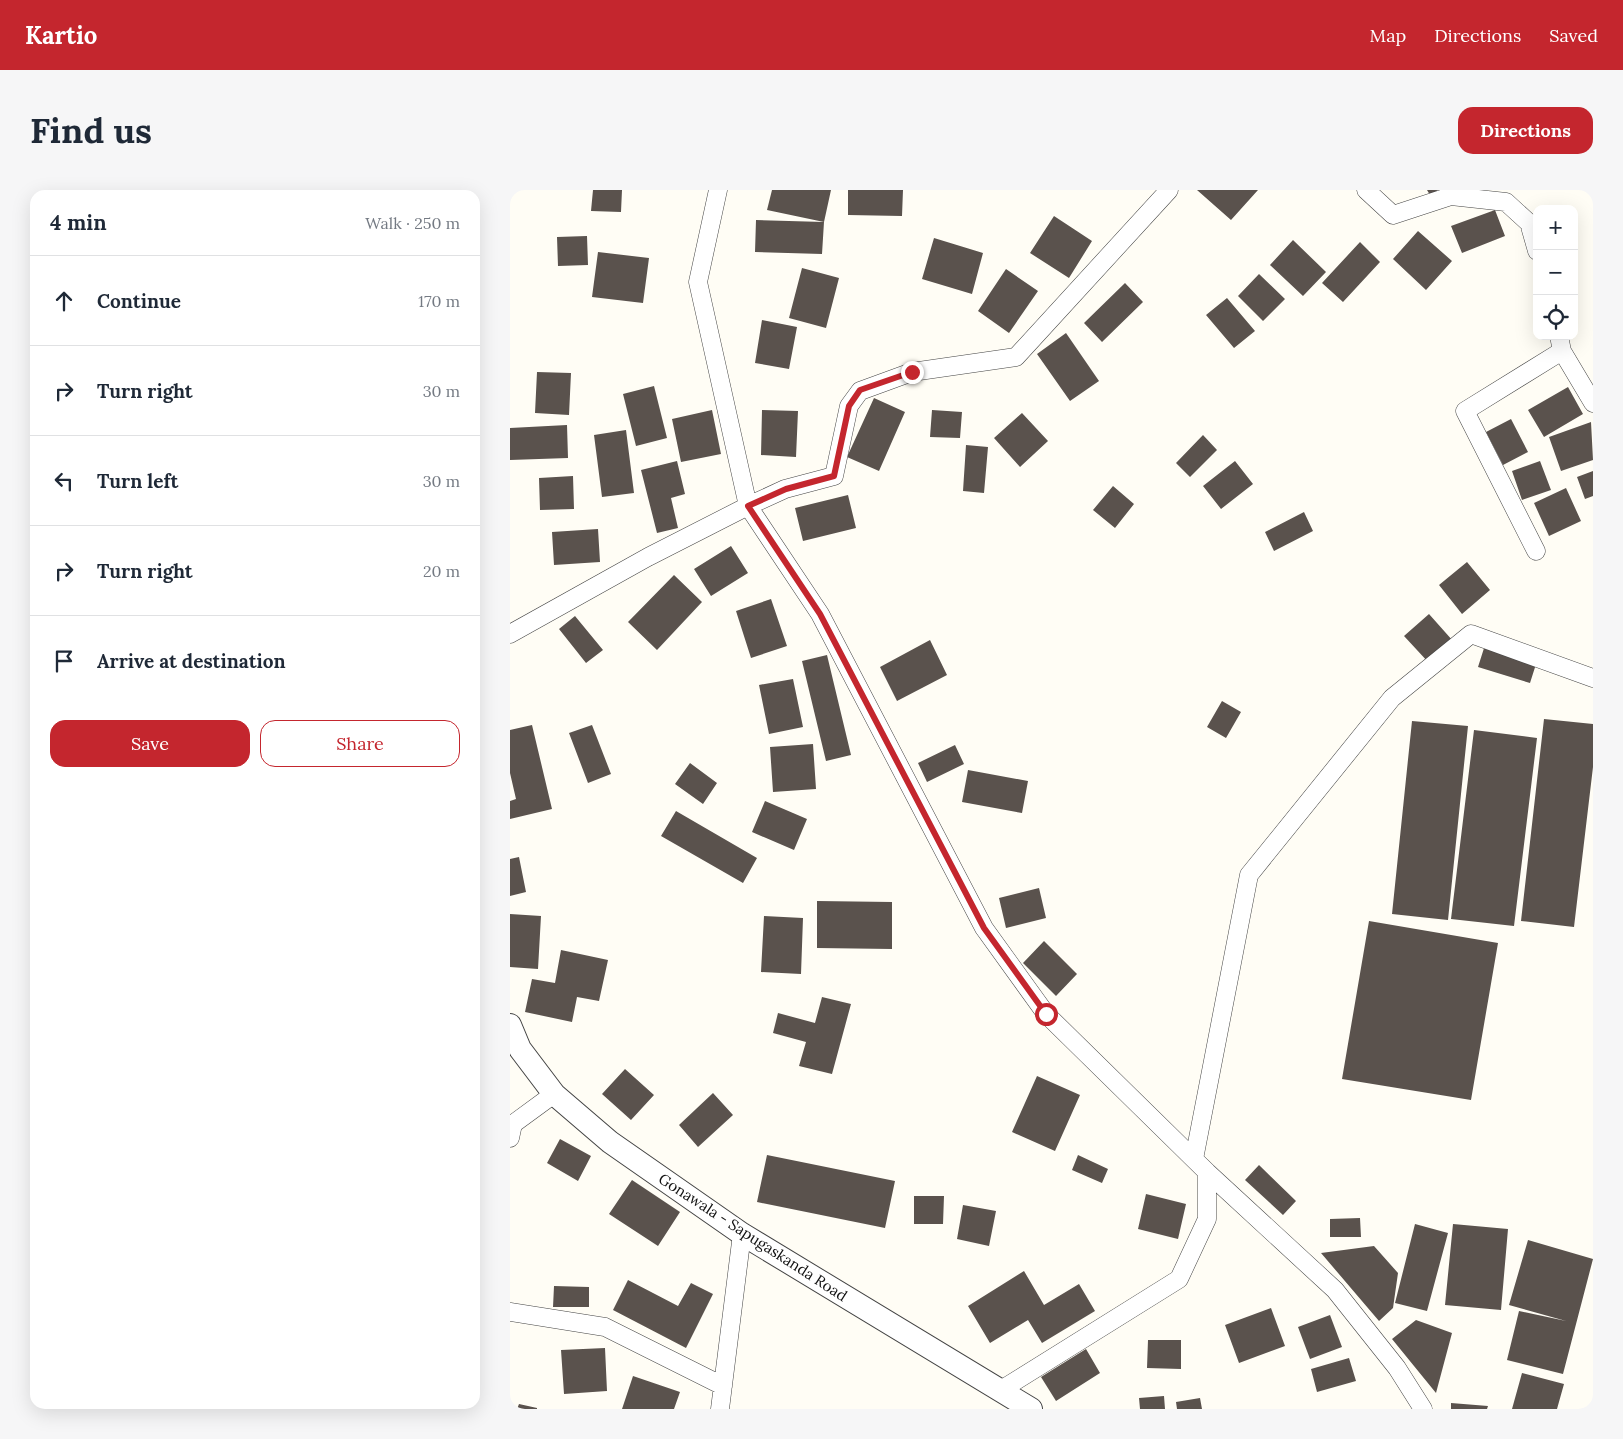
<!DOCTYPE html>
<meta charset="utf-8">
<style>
:root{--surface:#fff;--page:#f6f6f7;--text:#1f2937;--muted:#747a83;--line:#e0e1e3;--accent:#c4262e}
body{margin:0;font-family:Lora,serif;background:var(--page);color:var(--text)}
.controls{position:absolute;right:15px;top:15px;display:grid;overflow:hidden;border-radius:10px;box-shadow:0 5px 20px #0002}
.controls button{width:45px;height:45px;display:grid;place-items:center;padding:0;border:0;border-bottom:1px solid var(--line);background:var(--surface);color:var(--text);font:25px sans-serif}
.stop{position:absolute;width:15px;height:15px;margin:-11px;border:4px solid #c4262e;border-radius:50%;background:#fff}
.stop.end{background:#c4262e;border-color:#fff;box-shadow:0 1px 5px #0008}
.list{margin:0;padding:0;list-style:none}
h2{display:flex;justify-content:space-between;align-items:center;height:65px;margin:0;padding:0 20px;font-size:21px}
h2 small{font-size:16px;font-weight:400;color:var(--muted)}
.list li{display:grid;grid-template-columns:32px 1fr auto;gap:15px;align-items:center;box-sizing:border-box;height:90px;padding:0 20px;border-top:1px solid var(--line)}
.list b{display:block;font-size:19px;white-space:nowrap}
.list em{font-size:16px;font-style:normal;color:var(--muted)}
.actions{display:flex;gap:10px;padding:15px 20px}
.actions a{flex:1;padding:11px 0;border:1px solid var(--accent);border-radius:15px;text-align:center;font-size:18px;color:var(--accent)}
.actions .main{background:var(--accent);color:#fff}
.icon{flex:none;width:28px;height:28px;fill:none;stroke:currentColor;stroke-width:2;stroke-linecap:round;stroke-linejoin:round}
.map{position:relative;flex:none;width:1083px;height:1219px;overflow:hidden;border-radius:15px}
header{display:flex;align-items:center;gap:30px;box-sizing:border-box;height:70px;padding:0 25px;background:var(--accent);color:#fff}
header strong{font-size:24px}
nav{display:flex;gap:28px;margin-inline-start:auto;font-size:18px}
.intro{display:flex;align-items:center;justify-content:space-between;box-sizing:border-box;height:120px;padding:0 30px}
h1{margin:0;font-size:35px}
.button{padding:12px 22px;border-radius:15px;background:var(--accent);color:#fff;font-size:18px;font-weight:700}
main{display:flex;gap:30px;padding:0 30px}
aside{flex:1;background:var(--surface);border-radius:15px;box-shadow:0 5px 20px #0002}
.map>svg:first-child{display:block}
.building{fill:#5a524d}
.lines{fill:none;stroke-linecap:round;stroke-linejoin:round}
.minor-casing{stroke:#444;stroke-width:19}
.tertiary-casing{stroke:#444;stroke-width:24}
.minor{stroke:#fff;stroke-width:18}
.tertiary{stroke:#fff;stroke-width:22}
.route{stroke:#c4262e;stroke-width:6}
.labels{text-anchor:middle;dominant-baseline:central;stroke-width:5;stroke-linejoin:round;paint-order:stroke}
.street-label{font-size:15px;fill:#111;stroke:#fff}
</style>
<header>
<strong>Kartio</strong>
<nav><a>Map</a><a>Directions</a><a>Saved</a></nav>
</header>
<div class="intro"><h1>Find us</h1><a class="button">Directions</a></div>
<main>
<aside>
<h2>4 min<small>Walk · 250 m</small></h2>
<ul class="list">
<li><svg class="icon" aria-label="ahead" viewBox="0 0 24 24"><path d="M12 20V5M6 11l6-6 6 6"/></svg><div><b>Continue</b></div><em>170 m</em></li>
<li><svg class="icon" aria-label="right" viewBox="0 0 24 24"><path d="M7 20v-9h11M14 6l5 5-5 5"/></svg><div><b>Turn right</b></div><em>30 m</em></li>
<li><svg class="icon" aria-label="left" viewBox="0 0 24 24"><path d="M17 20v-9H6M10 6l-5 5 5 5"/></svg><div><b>Turn left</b></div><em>30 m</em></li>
<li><svg class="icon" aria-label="right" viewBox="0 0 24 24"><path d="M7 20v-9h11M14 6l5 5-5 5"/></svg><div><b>Turn right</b></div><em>20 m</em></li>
<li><svg class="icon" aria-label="arrive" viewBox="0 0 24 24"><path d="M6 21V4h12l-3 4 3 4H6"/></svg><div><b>Arrive at destination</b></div></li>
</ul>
<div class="actions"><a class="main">Save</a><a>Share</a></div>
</aside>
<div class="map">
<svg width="1083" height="1219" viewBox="0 0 1083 1219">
<rect width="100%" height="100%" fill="#fffdf5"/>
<path class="building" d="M83 0H112L111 22 81 21Z
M262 0H321L314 32 312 64 245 62 246 30 314 32 257 20Z
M338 0H393L392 26 338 25Z
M687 0H748L721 30Z
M917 0H928L920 5Z
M985 20 995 46 952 63 941 36Z
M544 26 582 51 559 88 520 63Z
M908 41 942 71 916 100 883 69Z
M77 46 78 75 48 76 47 47Z
M424 48 473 63 462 104 412 89Z
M783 50 816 82 793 106 760 75Z
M850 52 870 72 833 112 812 93Z
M88 62 139 68 133 113 82 107Z
M292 78 329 88 316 138 279 128Z
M496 79 528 101 499 143 468 121Z
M749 84 775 109 753 131 728 106Z
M615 93 633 112 592 152 574 133Z
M717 108 745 141 724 158 696 125Z
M252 130 287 137 279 179 245 173Z
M556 143 589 191 560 211 527 164Z
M27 182 61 183 59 225 25 223Z
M144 196 157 248 126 256 113 204Z
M1058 197 1073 224 1034 247 1018 220Z
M364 208 395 222 369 281 337 267Z
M202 220 211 264 171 272 162 229Z
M252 220 288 221 286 267 251 265Z
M422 220 452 222 450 248 420 247Z
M512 223 538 251 510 277 484 248Z
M1001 229 1018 262 993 275 976 242Z
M1081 232 1083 270 1051 281 1039 247Z
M57 235 58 268 0 270V238Z
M116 240 124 303 92 307 84 245Z
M693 245 707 260 680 287 666 273Z
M456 255 478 257 474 303 453 301Z
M167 271 175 304 161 308 168 338 147 343 131 280Z
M725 271 743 294 711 319 693 296Z
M1030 271 1041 300 1012 310 1002 281Z
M1083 281V306L1075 309 1067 287Z
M63 286 64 319 30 320 29 288Z
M603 296 624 314 605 338 583 320Z
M1056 298 1071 331 1039 346 1024 313Z
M338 305 346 338 293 351 285 318Z
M794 322 803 341 764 361 755 342Z
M88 339 90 372 44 375 42 342Z
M221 356 238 383 201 406 184 379Z
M957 372 980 400 952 424 929 395Z
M164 385 192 412 147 460 118 432Z
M261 409 277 456 241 468 226 421Z
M919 424 943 451 919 473 894 446Z
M65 426 93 460 76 473 49 439Z
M420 450 437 485 387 511 370 477Z
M975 455 1027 471 1020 493 968 477Z
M317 465 341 565 316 571 292 471Z
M283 489 293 537 259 544 249 495Z
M712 511 731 522 716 548 697 537Z
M1034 529 1083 534V577L1064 737 1011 731Z
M902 531 958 536 938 730 882 724Z
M22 535 42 619 0 629V611L6 609 0 583V540Z
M82 535 101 584 78 593 59 543Z
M964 540 1027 548 1004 736 941 729Z
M303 554 306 599 263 602 260 557Z
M445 555 454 574 417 592 408 573Z
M180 573 207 593 193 614 165 594Z
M458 580 518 591 512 623 452 612Z
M255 611 297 629 284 660 242 642Z
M166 621 247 668 233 693 151 646Z
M9 667 16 702 0 706V669Z
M529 698 536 728 496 738 489 708Z
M307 711 382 712V759L307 758Z
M0 724 31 726 28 779 0 777Z
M254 726 293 728 291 784 251 782Z
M859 731 988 753 961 910 832 889Z
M534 751 567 784 546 806 513 773Z
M51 760 98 770 89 811 67 807 62 832 15 822 22 789 45 793Z
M312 807 341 814 322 884 289 876 296 852 263 843 268 823 305 833Z
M115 879 144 905 121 930 92 904Z
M527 886 570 905 545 961 502 942Z
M203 903 223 925 188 957 169 935Z
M50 949 81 966 68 991 37 973Z
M257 965 385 991 375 1038 247 1012Z
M568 965 598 979 592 993 562 980Z
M749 975 786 1011 773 1025 735 990Z
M122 990 170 1022 148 1056 99 1024Z
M636 1004 676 1014 668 1049 628 1039Z
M404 1006H434L433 1034H404Z
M453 1015 486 1021 479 1056 447 1049Z
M850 1028 851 1047H820V1029Z
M905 1034 938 1043 917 1121 885 1113Z
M943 1034 998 1039 991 1120 935 1115Z
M1018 1050 1083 1069 1053 1184 997 1170 1009 1121 1056 1131 999 1115Z
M864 1056 888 1083 883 1118 869 1131 811 1063Z
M514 1081 534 1115 569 1094 585 1121 532 1153 518 1130 480 1153 458 1116Z
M118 1090 168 1116 181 1093 203 1104 176 1158 103 1120Z
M44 1096 79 1097V1117H43Z
M761 1118 775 1156 729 1173 715 1135Z
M820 1125 832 1157 800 1169 788 1137Z
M906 1130 942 1143 926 1203 882 1149Z
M638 1150H671V1179L637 1178Z
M95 1158 97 1201 54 1204 51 1160Z
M576 1159 590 1183 546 1211 531 1187Z
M839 1168 846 1191 807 1202 801 1179Z
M1012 1183 1054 1194 1047 1219H1002Z
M123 1186 170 1202 164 1219H112Z
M654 1206 655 1219H630L629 1208Z
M690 1208 692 1219H667L666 1212Z
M941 1213 978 1216 977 1219H941Z
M9 1214 27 1218V1219H7Z"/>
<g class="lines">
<g class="minor-casing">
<path id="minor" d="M208 0 188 92 238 316 310 424 474 738 536 824 697 982V1029L669 1089 491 1200
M856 0 883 25 941 6 996 12 1019 33 1027 61
M1049 146 1052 161 1083 213
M1026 361 955 221 1052 161
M0 444 138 367 238 316 275 299 324 286 339 216 350 201 402 182 506 167 659 0
M0 948 3 934 44 904
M684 969 739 685 882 508 961 444 1083 488
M697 982 825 1100 887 1178 913 1219
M0 1122 95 1137 213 1196
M210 1219 232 1044"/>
</g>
<g class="tertiary-casing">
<path id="tertiary" d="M0 835 10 859 44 904 100 952 232 1044 521 1219"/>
</g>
<use href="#minor" class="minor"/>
<use href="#tertiary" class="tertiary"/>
</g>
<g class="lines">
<path class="route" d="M402 182 350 200 339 216 324 286 276 299 238 316 310 424 474 738 536 824"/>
</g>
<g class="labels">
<g class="street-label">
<text transform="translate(243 1047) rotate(33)">Gonawala - Sapugaskanda Road</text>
</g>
</g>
</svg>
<div class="controls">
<button>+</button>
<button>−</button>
<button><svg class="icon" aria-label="locate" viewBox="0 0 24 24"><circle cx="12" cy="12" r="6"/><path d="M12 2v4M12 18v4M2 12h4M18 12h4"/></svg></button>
</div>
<div class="stop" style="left:536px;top:824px"></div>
<div class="stop end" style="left:402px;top:182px"></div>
</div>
</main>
